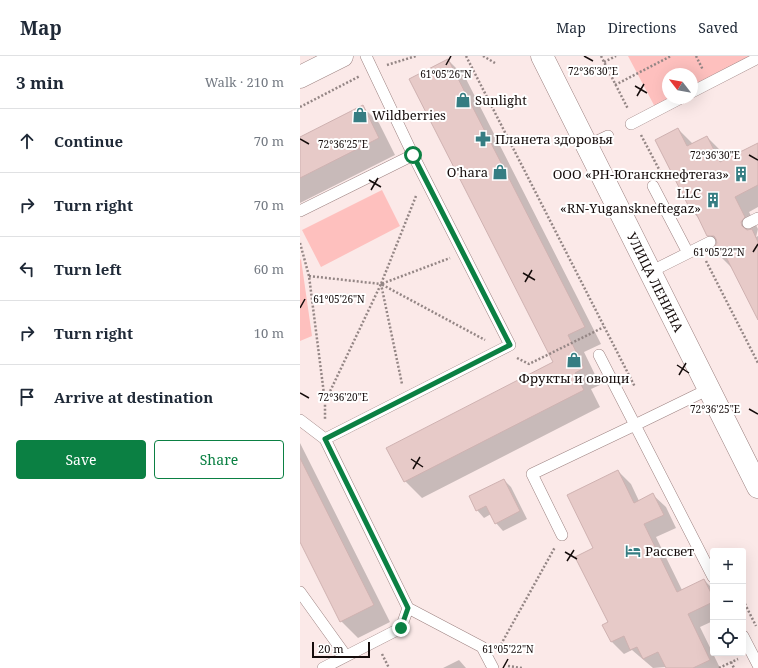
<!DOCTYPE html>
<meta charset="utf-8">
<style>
:root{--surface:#fff;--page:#f2f2f3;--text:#1f2937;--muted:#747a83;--line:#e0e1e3;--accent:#0b8043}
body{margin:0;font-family:"Noto Serif",serif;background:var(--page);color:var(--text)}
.controls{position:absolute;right:12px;bottom:12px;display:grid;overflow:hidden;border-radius:4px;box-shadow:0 4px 16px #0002}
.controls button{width:36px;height:36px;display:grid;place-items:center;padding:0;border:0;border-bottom:1px solid var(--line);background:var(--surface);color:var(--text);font:20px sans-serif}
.compass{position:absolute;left:362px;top:12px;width:36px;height:36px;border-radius:50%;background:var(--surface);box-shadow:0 4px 16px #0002;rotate:301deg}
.scale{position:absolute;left:12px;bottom:10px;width:58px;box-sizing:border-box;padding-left:4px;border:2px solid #150c0b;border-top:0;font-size:11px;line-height:14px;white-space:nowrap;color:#150c0b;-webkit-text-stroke:3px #fff;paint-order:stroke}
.stop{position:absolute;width:12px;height:12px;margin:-9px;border:3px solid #0b8043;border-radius:50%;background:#fff}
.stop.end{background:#0b8043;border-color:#fff;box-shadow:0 1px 4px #0008}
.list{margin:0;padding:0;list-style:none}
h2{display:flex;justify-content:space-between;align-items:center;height:52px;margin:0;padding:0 16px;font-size:17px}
h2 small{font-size:13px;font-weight:400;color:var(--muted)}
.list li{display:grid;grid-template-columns:26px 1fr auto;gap:12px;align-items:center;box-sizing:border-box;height:64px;padding:0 16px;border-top:1px solid var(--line)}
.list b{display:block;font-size:15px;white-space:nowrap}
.list em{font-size:13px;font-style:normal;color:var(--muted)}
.actions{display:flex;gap:8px;padding:12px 16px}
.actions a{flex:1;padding:9px 0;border:1px solid var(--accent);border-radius:4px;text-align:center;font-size:14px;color:var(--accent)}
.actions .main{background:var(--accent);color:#fff}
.icon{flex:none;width:22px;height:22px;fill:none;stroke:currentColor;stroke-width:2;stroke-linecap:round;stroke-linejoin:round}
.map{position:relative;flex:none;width:458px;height:612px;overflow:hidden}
header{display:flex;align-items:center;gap:24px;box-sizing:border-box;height:56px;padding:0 20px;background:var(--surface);border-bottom:1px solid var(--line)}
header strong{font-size:19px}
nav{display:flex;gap:22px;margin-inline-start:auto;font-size:14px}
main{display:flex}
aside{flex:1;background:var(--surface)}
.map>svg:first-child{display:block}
.green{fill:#fec0be}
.shadow{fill:#0003}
.building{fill:#e7cac8;stroke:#cfb2b1}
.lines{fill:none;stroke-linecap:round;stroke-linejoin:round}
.lane-casing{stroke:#9d8281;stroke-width:12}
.secondary-casing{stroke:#9d8281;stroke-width:23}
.path{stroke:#948685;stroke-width:2.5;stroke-dasharray:2 2;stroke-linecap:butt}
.lane{stroke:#fff;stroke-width:11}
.secondary{stroke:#fff;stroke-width:22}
.route{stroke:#0b8043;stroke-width:5}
.ticks{fill:none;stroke:#150c0b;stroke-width:1.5}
.labels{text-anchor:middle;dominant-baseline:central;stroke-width:4;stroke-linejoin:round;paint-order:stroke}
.poi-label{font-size:13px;fill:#150c0b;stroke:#fff;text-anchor:start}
.street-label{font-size:13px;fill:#150c0b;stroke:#fff}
.ticks-label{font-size:10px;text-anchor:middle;fill:#150c0b;stroke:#fff;stroke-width:4;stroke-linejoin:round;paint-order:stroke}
</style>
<header>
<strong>Map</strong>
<nav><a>Map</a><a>Directions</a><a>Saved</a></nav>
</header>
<main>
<aside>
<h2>3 min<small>Walk · 210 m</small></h2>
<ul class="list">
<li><svg class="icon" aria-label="ahead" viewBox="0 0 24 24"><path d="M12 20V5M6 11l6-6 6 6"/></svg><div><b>Continue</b></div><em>70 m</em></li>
<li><svg class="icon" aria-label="right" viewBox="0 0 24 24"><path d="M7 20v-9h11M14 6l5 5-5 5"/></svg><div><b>Turn right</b></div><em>70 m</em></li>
<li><svg class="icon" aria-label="left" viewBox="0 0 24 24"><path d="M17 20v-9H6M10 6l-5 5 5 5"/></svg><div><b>Turn left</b></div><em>60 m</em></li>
<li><svg class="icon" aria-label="right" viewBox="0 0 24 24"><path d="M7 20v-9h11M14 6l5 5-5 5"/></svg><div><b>Turn right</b></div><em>10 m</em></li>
<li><svg class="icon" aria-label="arrive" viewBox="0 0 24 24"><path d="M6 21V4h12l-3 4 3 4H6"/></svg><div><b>Arrive at destination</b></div></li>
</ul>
<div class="actions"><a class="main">Save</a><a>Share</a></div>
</aside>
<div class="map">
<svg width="458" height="612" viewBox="0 0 458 612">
<rect width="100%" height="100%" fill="#fbe9e8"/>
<path class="green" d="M328 0H454L392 32V18H368V42H372L355 51Z
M82 134 100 170 21 211 2 174Z
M1 203 12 280 0 285V204Z"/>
<path class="shadow" d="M148 4 165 21 301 288 284 296 300 329 291 333 300 351 122 442 105 425 255 306Z
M62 50 79 67 95 99 0 147V82Z
M378 73 393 88 407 81 422 96 426 104 458 88V151L449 156 458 173 456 181 458 180V262L434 214 419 199 417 188 408 179 401 165 393 156Z
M0 387 90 566 58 582 41 565 0 484Z
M318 415 331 428 339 445 353 439 366 451 376 472 356 481 382 534 404 524 413 533V565L400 571 420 612H367L366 611 353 612 332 594 324 598 311 585 294 492Z
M204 424 211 431 227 463 203 475 196 467 191 458 184 462 177 454Z
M159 604 166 612H143Z"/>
<path class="building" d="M148 3 285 271 268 279 284 312 275 317 284 334 104 426 86 392 253 306 109 23Z
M63 49 79 82 0 122V81Z
M378 72 387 90 407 80 420 106 458 87V129L435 141 445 161 441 166 442 170 447 174 452 173 458 186V264L424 197 418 200 414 192 417 187 416 183 414 180H407L395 155 392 157 355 84Z
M0 402 74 549 40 566 0 486Z
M318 414 334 447 353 437 364 459 344 468 377 536 404 523 413 541V546L388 558 410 604 393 612H366L358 596 343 603 337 591 330 594 324 580 311 586 302 569 308 566 275 501 293 492 267 439Z
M204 423 220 455 195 468 186 450 176 455 169 440Z"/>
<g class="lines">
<g class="lane-casing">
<path id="lane" d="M392 36 458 2
M331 68 381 42
M287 90 308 80
M0 155 113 99
M448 167 458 162
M388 197 410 186
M350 216 388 197 353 130
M299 299 335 369 409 333
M0 364 25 383 210 289 113 99 66 0
M25 383 108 552 182 591 193 612
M262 479 232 418 335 369 413 521
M0 536 46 600
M443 580 458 609
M23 612 101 572 108 552"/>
</g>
<g class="secondary-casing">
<g id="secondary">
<path id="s1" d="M242 0 458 431"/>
<path d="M0 21 42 0"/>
</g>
</g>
<path class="path" d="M166 0 335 331
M183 0 195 7
M301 0 328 53
M396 0 403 14
M304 6 316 0
M87 9 116 0
M315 29 371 0
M0 51 60 20
M341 79 361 117
M116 140 81 228 150 202
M0 187 9 220 25 346V364
M406 205 458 307
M9 220 81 228 102 328
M217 302 229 308 304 271
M25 346 81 228 185 284
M443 544 456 570
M199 592 255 491
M82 598 89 612
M431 606 434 612
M208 610 222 612
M419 612 438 603"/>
<use href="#lane" class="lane"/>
<use href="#secondary" class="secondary"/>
</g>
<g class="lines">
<path class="route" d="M101 572 108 552 25 383 210 289 113 99"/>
</g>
<path class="ticks" d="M284 0 293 5M146 9 151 0M335 30 347 37M337 40 344 28M0 83 9 88M449 99 458 104M69 124 81 131M71 134 78 122M453 196 458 188M223 217 235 224M225 226 232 214M0 252 5 243M377 309 389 317M379 319 386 307M0 337 9 342M449 353 458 358M111 403 123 411M113 413 120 401M265 496 277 503M267 505 274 494M203 612 208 603"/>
<defs>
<g id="shop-bare" transform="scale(1.2)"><path d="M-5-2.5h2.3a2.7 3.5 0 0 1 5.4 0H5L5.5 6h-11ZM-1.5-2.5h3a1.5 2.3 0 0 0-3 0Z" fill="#357d82" stroke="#fff" stroke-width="2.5" paint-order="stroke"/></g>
<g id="pharmacy-bare" transform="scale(1.2)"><path d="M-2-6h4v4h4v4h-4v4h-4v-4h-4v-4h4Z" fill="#357d82" stroke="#fff" stroke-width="2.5" paint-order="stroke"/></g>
<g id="building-bare" transform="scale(1.2)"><path d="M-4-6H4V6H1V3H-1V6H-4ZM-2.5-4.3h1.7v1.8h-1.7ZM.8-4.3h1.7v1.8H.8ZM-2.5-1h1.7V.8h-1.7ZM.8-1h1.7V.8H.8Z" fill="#357d82" stroke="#fff" stroke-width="2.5" paint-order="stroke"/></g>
<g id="hotel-bare" transform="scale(1.2)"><path d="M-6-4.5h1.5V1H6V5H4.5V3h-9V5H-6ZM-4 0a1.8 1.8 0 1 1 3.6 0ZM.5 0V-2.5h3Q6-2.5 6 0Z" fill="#357d82" stroke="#fff" stroke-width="2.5" paint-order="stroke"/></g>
</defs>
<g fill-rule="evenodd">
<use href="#shop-bare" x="163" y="44"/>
<use href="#shop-bare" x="60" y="59"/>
<use href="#pharmacy-bare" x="183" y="83"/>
<use href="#shop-bare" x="200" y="116"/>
<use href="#building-bare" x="441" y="118"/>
<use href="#building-bare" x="413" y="144"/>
<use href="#shop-bare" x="274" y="304"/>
<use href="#hotel-bare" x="333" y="495"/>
</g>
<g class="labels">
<g class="poi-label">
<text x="175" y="44">Sunlight</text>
<text x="72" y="59">Wildberries</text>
<text x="195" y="83">Планета здоровья</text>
<text x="188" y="116" text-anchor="end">O'hara</text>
<text x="429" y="118" text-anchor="end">ООО «РН-Юганскнефтегаз»</text>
<text x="401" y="137" text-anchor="end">LLC<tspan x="401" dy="15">«RN-Yuganskneftegaz»</tspan></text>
<text x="274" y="322" text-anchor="middle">Фрукты и овощи</text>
<text x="345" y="495">Рассвет</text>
</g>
<g class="street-label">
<text stroke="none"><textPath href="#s1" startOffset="253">УЛИЦА ЛЕНИНА</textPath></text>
</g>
</g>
<g class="ticks-label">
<text x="293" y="19">72°36'30"E</text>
<text x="146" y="22">61°05'26"N</text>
<text x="43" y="92">72°36'25"E</text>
<text x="415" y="103">72°36'30"E</text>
<text x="419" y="200">61°05'22"N</text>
<text x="39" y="247">61°05'26"N</text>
<text x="43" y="345">72°36'20"E</text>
<text x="415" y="357">72°36'25"E</text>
<text x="208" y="597">61°05'22"N</text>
</g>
</svg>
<div class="controls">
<button>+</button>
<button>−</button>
<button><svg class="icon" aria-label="locate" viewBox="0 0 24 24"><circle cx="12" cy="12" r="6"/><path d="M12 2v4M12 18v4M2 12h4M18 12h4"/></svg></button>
</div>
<svg class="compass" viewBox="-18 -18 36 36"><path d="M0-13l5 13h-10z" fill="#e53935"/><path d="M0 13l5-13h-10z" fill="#747a83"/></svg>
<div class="scale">20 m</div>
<div class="stop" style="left:113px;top:99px"></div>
<div class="stop end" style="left:101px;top:572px"></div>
</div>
</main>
